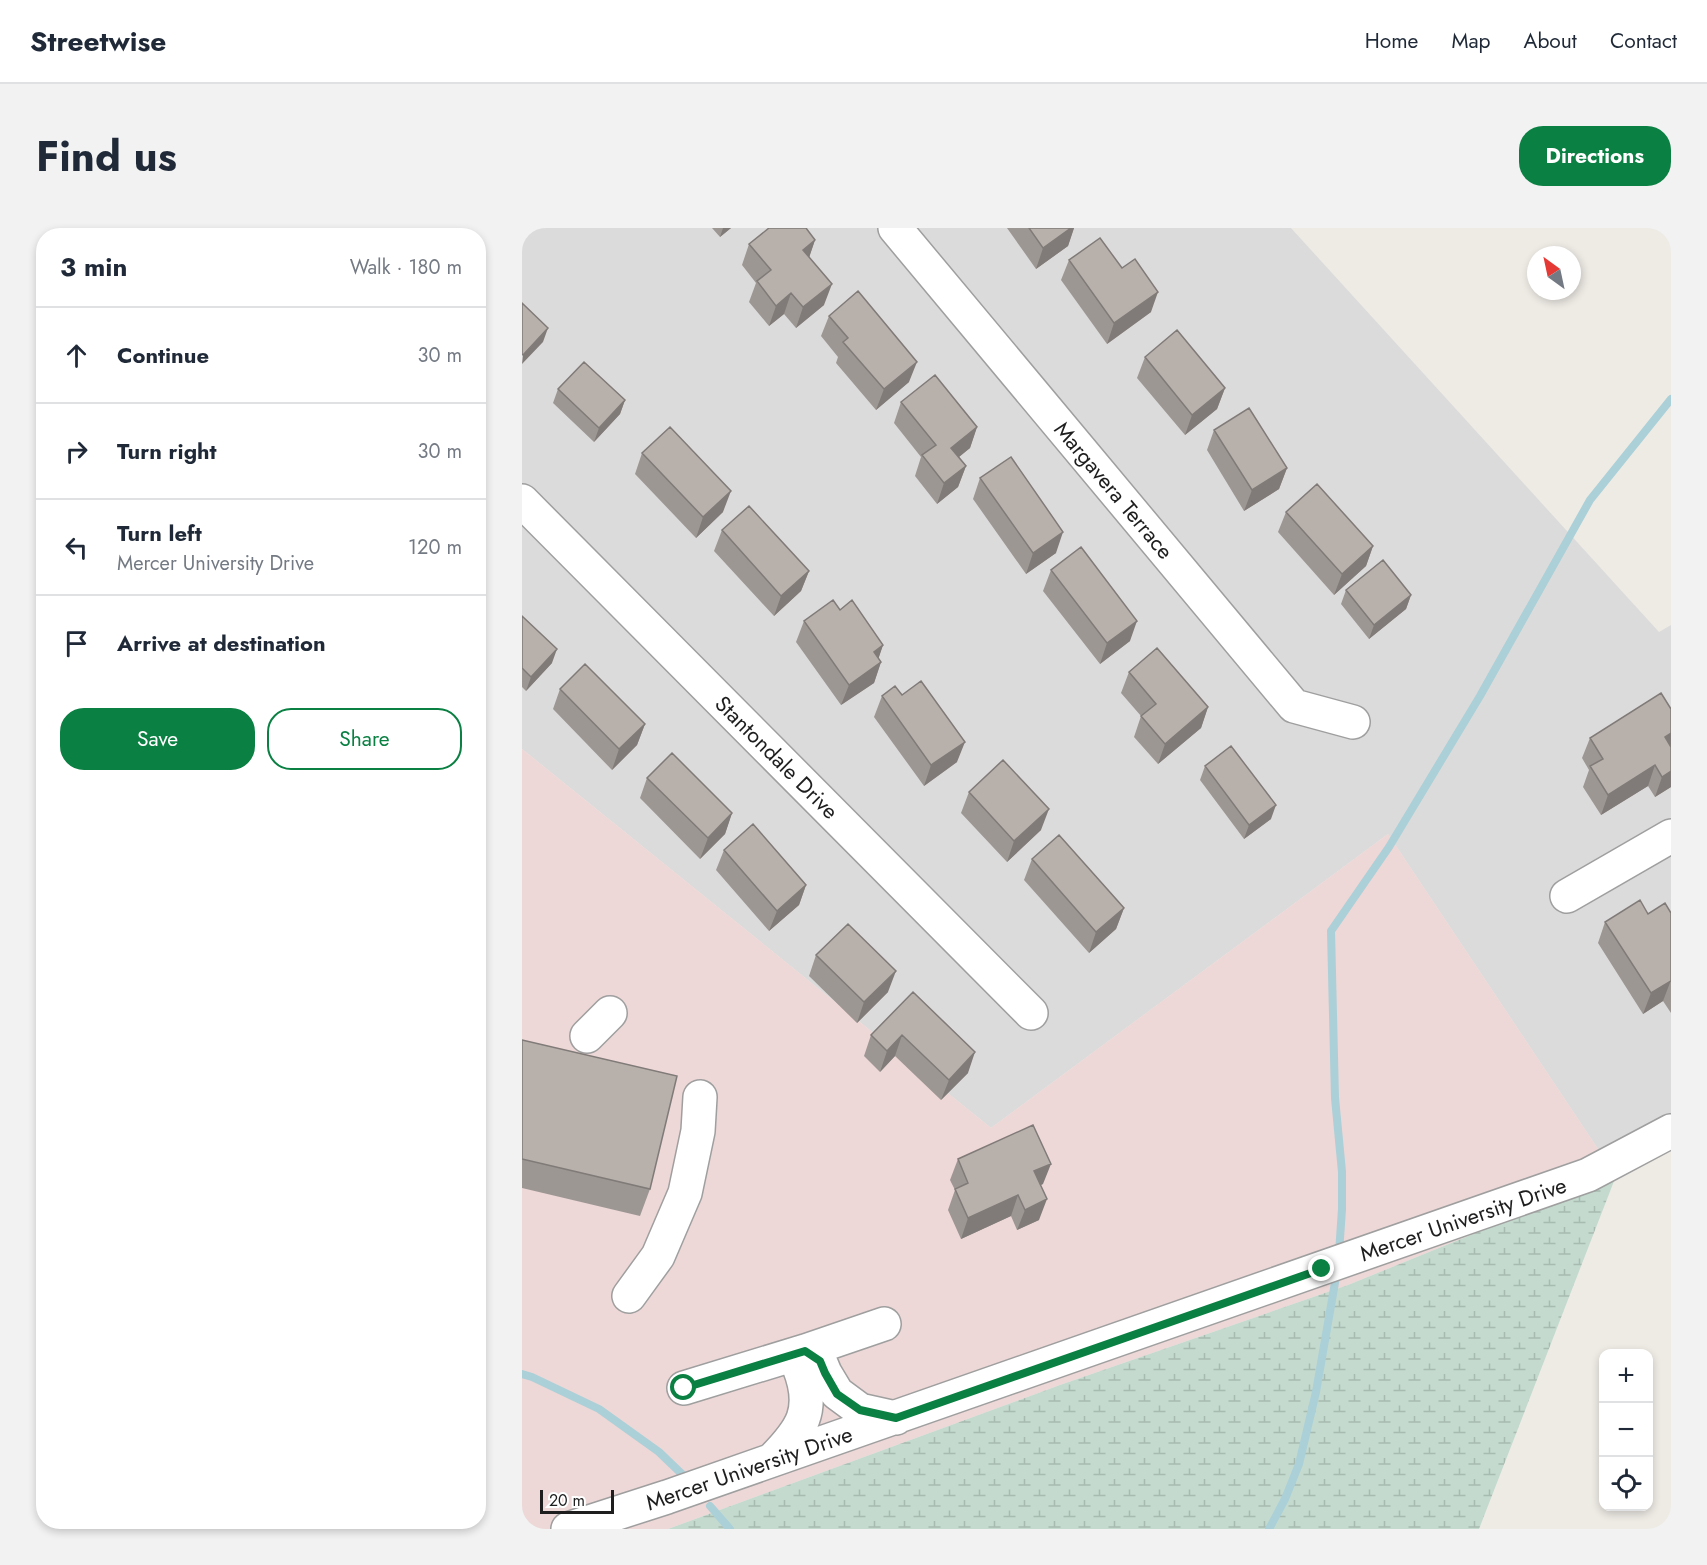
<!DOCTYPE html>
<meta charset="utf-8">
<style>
:root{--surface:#fff;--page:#f2f2f3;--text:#1f2937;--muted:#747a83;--line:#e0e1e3;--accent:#0b8043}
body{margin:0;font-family:Jost,sans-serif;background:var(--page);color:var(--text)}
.controls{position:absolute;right:18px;bottom:18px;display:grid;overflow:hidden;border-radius:12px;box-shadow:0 3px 9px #0003}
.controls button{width:54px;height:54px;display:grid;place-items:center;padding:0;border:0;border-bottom:2px solid var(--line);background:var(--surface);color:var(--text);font:30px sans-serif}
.compass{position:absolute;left:1005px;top:18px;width:54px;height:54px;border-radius:50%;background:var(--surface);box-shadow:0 3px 9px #0003;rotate:327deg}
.scale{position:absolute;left:18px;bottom:15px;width:74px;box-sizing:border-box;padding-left:6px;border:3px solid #1e1e1e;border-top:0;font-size:16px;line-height:21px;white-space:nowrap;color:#1e1e1e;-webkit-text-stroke:4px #fff;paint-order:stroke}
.stop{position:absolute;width:18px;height:18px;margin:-14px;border:4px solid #0b8043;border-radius:50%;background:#fff}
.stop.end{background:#0b8043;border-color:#fff;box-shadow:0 2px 6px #0008}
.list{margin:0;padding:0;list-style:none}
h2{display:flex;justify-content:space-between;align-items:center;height:78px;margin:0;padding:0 24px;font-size:26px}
h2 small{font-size:20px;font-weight:400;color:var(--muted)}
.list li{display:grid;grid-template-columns:39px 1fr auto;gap:18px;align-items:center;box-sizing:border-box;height:96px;padding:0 24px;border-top:2px solid var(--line)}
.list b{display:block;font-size:22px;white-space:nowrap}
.list p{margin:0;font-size:20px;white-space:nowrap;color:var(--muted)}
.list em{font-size:20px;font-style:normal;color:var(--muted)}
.actions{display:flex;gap:12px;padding:18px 24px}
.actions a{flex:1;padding:14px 0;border:2px solid var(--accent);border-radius:24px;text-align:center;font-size:21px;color:var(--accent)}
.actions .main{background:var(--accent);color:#fff}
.icon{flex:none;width:33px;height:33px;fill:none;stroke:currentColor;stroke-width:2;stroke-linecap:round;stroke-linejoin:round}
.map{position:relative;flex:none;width:1149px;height:1301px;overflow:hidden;border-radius:24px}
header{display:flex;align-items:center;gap:36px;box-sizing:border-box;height:84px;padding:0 30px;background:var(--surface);border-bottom:2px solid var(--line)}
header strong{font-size:28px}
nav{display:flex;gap:33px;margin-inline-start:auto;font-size:21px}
.intro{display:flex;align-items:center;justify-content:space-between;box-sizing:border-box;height:144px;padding:0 36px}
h1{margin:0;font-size:42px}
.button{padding:15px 27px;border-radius:24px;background:var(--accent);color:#fff;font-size:21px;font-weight:700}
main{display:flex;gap:36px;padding:0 36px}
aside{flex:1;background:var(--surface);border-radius:24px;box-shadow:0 3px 9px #0003}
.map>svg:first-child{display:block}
.residential{fill:#dcdbdb}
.commercial{fill:#edd7d7}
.wetland{fill:url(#wetland-marsh)}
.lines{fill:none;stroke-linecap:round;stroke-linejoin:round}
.stream{stroke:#abd0d7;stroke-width:8}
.minor-casing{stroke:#9f9f9f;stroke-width:36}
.minor{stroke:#fff;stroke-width:33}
.wall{fill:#9d9793}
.shaded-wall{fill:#807b78}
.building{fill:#b7b0ab;stroke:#807b78;stroke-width:1.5}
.route{stroke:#0b8043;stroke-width:8}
.labels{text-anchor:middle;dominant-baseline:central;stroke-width:4.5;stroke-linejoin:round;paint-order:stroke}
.street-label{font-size:22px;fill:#1e1e1e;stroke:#fff}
</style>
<header>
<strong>Streetwise</strong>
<nav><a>Home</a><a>Map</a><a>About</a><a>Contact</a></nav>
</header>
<div class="intro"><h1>Find us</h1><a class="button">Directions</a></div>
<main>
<aside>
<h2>3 min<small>Walk · 180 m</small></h2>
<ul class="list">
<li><svg class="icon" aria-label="ahead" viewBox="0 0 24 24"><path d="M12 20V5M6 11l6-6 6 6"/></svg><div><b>Continue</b></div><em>30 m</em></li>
<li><svg class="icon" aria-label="right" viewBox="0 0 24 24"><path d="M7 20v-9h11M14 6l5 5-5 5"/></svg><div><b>Turn right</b></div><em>30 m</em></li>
<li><svg class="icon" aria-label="left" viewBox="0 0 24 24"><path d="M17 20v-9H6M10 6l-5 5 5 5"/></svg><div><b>Turn left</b><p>Mercer University Drive</p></div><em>120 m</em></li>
<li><svg class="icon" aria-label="arrive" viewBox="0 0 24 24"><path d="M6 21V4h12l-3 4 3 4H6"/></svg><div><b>Arrive at destination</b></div></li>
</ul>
<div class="actions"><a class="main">Save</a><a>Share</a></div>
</aside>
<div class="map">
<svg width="1149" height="1301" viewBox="0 0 1149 1301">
<defs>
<pattern id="wetland-marsh" width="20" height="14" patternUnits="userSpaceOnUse" patternTransform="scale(1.5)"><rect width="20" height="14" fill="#c4dacf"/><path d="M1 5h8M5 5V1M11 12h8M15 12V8" fill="none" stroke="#a8bbb1"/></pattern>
</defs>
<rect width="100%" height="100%" fill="#eeebe5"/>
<path class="residential" d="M0 0H769L1137 404 1149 397V904L1094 948 866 606 469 900 0 521Z"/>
<path class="commercial" d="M0 521 469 900 866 606 1094 948 826 1057 538 1157 146 1301H0Z"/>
<path class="wetland" d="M1094 948 957 1301H146L538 1157 826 1057Z"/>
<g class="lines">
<path class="stream" d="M817 1025 820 981V944L813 870 809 703 867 619 958 468 1068 272 1149 171
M0 1146 10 1149 77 1181 137 1224 164 1250
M188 1278 208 1301
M747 1301 763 1271 777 1236 794 1164 815 1043"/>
<g class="minor-casing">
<path id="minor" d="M373 0 772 478 831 494
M0 273 509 785
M1045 668 1149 608
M65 808 88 785
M107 1068 136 1028 163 965 176 903 178 869
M162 1160 283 1123 362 1096
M250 1232C280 1202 294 1182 277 1139L283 1123 298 1133 303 1145 315 1165 338 1182 374 1190
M46 1301 145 1269 1066 947 1149 903"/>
</g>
<use href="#minor" class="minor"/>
</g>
<path class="wall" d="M190 0H209L198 9Z
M485 0H552L546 18 514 41Z
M293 12 287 29 302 77 274 100 262 86 247 98 227 74 234 55 220 37 227 16Z
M547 32 629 84 585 116 539 52Z
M307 88 387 154 354 182 314 135 316 129 299 108Z
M623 129 703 160 695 181 663 207 615 150Z
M36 161 103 172 98 186 72 214 31 175Z
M379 174 455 199 448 220 437 229 444 238 436 259 415 276 393 248 399 229 372 195Z
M692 202 765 240 757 261 722 283 685 222Z
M120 225 201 284 174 310 113 246Z
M458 250 534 325 504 346 451 271Z
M764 284 851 318 844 338 812 367 756 304Z
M200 302 287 343 279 363 252 388 192 323Z
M529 342 608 413 578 436 521 363Z
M824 362 889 367 884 381 847 411 819 376Z
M318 382 361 417 356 431 359 434 352 455 319 477 274 414 282 393Z
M0 388 30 435 4 463 0 459Z
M607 444 686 479 679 500 636 536 612 509 619 488 599 465Z
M38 461 123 496 115 517 90 542 31 481Z
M1139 465 1149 559 1133 569 1126 558 1079 587 1061 559 1067 542 1060 530 1068 510Z
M360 468 435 534 402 558 352 489Z
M683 538 749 591 722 611 678 552Z
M125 550 210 585 203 606 178 631 118 570Z
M447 564 519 602 485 634 439 585Z
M202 622 284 657 277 677 247 703 194 642Z
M510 631 602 680 594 701 567 725 502 652Z
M1149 685V785L1141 773 1121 786 1076 715 1083 694 1126 686Z
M294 727 366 764 335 795 287 748Z
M391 764 446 845 419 872 373 828 358 844 342 828 349 807Z
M0 812 128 961 118 988 0 960Z
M436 931 521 956 518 957 517 992 495 1002 489 988 439 1011 426 982 433 962 428 952Z"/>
<path class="shaded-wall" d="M201 0H209L198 9Z
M549 0H552L546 18 514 41 521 20Z
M293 12 286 33 281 22Z
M310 56 302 77 274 100 281 79Z
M636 64 629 84 585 116 592 95Z
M269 65 262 86 247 98 254 78Z
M26 100 21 114 0 136 1 127Z
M395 134 387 154 354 182 362 161Z
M703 160 695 181 663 207 670 187Z
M103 172 98 186 72 214 77 200Z
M455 199 448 220 422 241 429 220Z
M444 238 436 259 415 276 422 255Z
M765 240 757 261 722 283 730 262Z
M209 263 201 284 174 310 181 289Z
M541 304 534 325 504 346 511 325Z
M851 318 844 338 812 367 820 346Z
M287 343 279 363 252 388 259 368Z
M889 367 884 381 847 411 852 397Z
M615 393 608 413 578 436 585 415Z
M361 417 354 438 352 424Z
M35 421 30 435 4 463 9 449Z
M359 434 352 455 319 477 327 457Z
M686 479 679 500 636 536 643 516Z
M123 496 115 517 90 542 97 521Z
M1149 505V521L1143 509Z
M443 514 435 534 402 558 409 537Z
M1133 537 1126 558 1079 587 1086 567Z
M1149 543V559L1133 569 1140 549Z
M754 577 749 591 722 611 727 597Z
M527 581 519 602 485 634 492 613Z
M210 585 203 606 178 631 186 610Z
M284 657 277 677 247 703 255 683Z
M602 680 594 701 567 725 574 704Z
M374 743 366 764 335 795 342 774Z
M1149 752 1141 773 1121 786 1129 765Z
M380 807 373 828 358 844 365 823Z
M453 824 446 845 419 872 427 852Z
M529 936 521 956 504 964 512 943Z
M496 967 489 988 439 1011 446 990Z
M525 971 517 992 495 1002 503 982Z"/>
<path class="building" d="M247 0H284L293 12 281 22 310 56 281 79 269 65 254 78 235 53 249 42 227 16Z
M507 0H549L521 20Z
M578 10 600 40 613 31 636 64 592 95 547 32Z
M336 63 395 134 362 161 321 114 326 110 307 88Z
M0 75 26 100 1 127 0 126Z
M655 102 703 160 670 187 623 129Z
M62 134 103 172 77 200 36 161Z
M413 147 455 199 429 220 444 238 422 255 400 227 414 217 379 174Z
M727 180 765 240 730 262 692 202Z
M148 199 209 263 181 289 120 225Z
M489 229 541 304 511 325 458 250Z
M795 256 851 318 820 346 764 284Z
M227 278 287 343 259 368 200 302Z
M559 319 615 393 585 415 529 342Z
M861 332 889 367 852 397 824 362Z
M311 372 318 382 330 372 361 417 352 424 359 434 327 457 282 393Z
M0 388 35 421 9 449 0 440Z
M635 420 686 479 643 516 619 488 634 476 607 444Z
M63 436 123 496 97 521 38 461Z
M399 453 443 514 409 537 360 468 373 458 380 467Z
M1139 465 1149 481V505L1143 509 1149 519V543L1140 549 1133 537 1086 567 1068 538 1081 531 1068 510Z
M709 518 754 577 727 597 683 538Z
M150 525 210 585 186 610 125 550Z
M481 532 527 581 492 613 447 564Z
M231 596 284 657 255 683 202 622Z
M537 607 602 680 574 704 510 631Z
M1118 672 1126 686 1143 675 1149 685V753L1129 765 1083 694Z
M326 696 374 743 342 774 294 727Z
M391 764 453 824 427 852 380 807 365 823 349 807Z
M0 812 155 848 128 961 0 931Z
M511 897 529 936 512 943 525 971 503 982 496 967 446 990 433 961 446 955 436 931Z"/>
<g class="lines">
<path class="route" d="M162 1160 283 1123 298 1133 303 1145 315 1166 338 1182 374 1190 800 1041"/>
</g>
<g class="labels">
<g class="street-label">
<text transform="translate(592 262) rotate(50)">Margavera Terrace</text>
<text transform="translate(255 529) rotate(45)">Stantondale Drive</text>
<text transform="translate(941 991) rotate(-19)">Mercer University Drive</text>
<text transform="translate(227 1240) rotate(-19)">Mercer University Drive</text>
</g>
</g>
</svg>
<div class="controls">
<button>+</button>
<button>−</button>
<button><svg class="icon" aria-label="locate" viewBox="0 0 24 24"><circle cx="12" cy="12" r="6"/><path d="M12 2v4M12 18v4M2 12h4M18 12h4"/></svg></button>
</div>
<svg class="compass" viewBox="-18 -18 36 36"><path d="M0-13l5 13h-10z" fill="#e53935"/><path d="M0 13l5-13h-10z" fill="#747a83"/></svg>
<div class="scale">20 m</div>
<div class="stop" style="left:162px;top:1160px"></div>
<div class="stop end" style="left:800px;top:1041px"></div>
</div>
</main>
